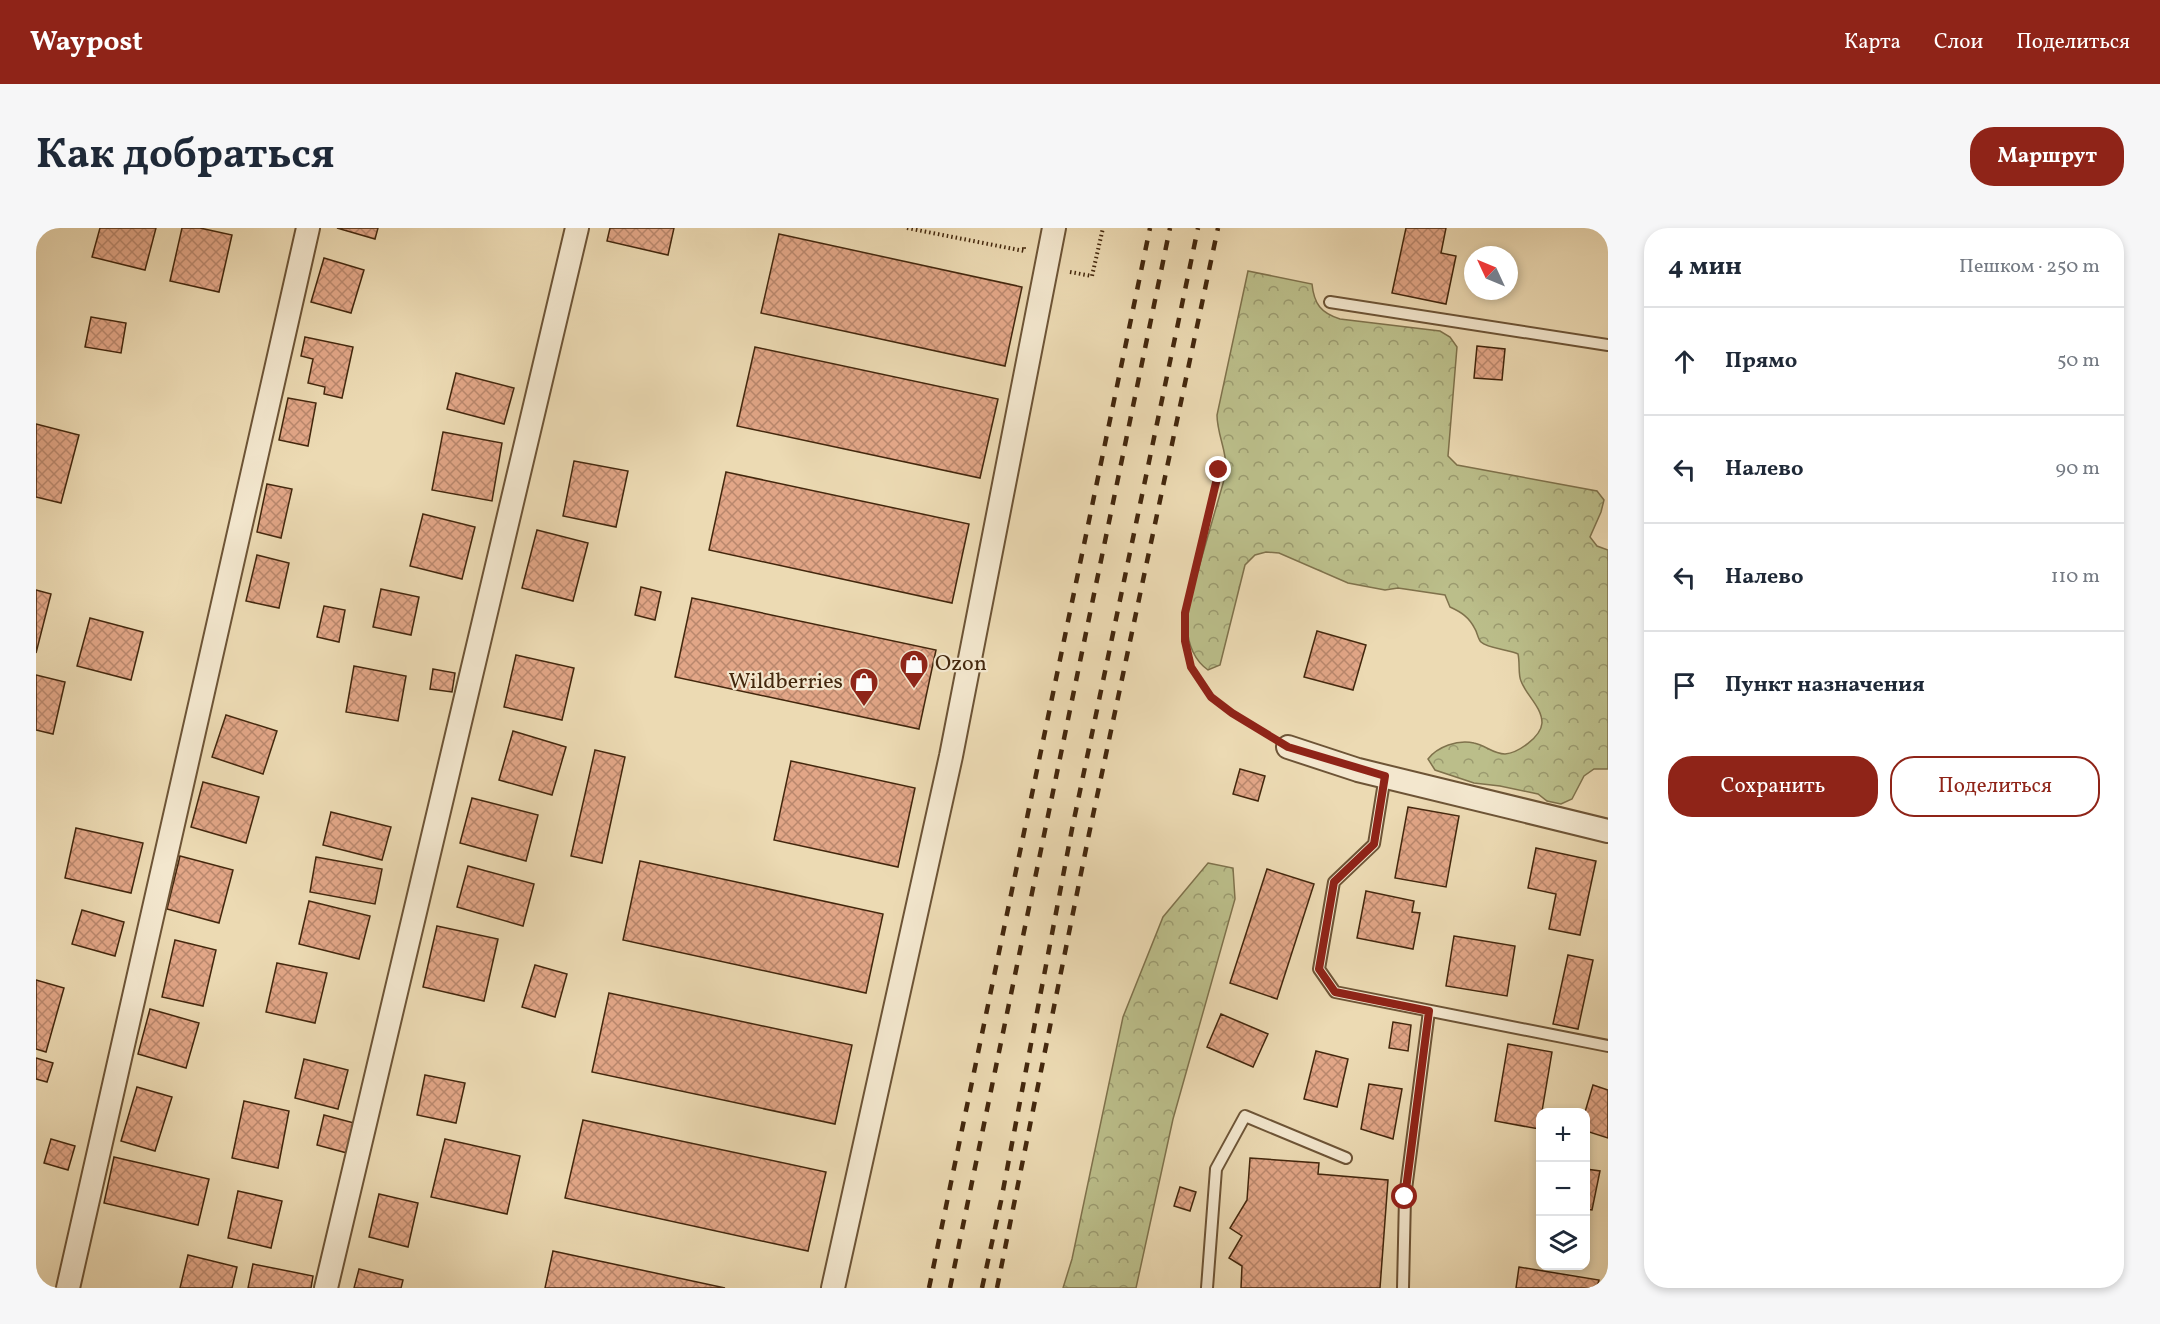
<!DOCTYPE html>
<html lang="ru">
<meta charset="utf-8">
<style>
:root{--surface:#fff;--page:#f6f6f7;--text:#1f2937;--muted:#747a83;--line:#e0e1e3;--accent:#8f2418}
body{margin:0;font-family:Vollkorn,serif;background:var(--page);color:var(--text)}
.controls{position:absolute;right:18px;bottom:18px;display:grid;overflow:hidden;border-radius:12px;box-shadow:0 3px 9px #0003}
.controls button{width:54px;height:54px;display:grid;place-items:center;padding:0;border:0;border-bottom:2px solid var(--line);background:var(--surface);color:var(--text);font:30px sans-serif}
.compass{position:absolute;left:1428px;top:18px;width:54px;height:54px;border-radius:50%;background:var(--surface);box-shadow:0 3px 9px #0003;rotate:314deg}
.stop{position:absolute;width:18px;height:18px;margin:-14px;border:4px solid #8f2418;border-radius:50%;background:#fff}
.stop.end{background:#8f2418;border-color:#fff;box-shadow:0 2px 6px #0008}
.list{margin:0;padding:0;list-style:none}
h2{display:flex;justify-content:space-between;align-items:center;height:78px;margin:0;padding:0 24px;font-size:26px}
h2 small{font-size:20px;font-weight:400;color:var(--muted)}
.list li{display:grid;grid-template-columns:39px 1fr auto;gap:18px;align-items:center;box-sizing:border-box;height:108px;padding:0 24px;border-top:2px solid var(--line)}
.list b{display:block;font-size:22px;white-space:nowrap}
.list em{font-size:20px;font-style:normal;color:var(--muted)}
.actions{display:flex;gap:12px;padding:18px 24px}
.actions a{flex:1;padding:14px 0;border:2px solid var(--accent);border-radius:24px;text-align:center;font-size:21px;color:var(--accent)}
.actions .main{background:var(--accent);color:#fff}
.icon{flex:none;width:33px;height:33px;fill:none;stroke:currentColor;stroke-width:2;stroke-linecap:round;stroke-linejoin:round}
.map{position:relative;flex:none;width:1572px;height:1060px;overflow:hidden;border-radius:24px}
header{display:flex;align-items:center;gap:36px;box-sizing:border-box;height:84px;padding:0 30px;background:var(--accent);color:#fff}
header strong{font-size:28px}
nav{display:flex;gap:33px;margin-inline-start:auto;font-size:21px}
.intro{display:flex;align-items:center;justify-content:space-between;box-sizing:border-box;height:144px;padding:0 36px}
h1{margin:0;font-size:42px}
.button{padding:15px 27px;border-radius:24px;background:var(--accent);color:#fff;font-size:21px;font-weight:700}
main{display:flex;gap:36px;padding:0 36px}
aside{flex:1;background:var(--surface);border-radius:24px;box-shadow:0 3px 9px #0003}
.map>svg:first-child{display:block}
.forest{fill:url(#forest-crowns);stroke:#7f724c;stroke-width:1.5}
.building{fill:url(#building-cross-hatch);stroke:#43270d;stroke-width:1.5}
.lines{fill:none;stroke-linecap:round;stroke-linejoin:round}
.lane-casing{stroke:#6d5436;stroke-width:14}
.street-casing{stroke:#6d5436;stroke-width:26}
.path{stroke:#43270d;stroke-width:4;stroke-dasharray:1.5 3;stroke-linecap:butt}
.lane{stroke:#f3e7ce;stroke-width:10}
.street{stroke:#f3e7ce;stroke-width:22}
.rail{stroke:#43270d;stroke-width:4.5;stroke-dasharray:10 10;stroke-linecap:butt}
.route{stroke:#8f2418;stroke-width:8}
.labels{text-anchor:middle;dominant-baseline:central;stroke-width:4.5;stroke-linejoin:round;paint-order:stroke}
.poi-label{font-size:22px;fill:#43270d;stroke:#f3e7ce;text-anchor:start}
</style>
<header>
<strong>Waypost</strong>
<nav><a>Карта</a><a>Слои</a><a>Поделиться</a></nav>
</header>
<div class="intro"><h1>Как добраться</h1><a class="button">Маршрут</a></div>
<main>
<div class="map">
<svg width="1572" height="1060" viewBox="0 0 1572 1060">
<defs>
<pattern id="forest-crowns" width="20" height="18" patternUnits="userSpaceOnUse" patternTransform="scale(1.5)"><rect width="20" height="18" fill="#bbbe8a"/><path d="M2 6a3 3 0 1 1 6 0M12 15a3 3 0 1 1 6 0" fill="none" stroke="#9a9a6f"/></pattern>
<pattern id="building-cross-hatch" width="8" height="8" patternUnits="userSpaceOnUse" patternTransform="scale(1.5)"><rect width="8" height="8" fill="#e2a687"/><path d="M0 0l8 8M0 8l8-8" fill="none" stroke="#b9876d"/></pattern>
</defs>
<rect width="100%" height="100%" fill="#ecdab3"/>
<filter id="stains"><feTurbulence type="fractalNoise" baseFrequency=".00333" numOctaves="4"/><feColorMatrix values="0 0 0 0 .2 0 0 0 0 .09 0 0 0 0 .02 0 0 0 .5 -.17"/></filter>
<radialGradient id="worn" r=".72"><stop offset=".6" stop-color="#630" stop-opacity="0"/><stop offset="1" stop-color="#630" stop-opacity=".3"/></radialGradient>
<path class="forest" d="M1212 43 1276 56C1278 76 1285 85 1304 91L1404 103 1414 109 1421 119 1412 228 1421 237 1561 263 1568 272 1565 284 1554 309 1561 318 1572 322V541H1558L1548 548 1536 571 1525 576 1511 573 1502 566 1464 558 1438 555 1399 542 1392 531C1401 519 1422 511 1438 515 1449 517 1457 526 1469 526 1482 525 1505 509 1506 495 1506 479 1490 467 1485 453 1482 447 1484 434 1482 426 1473 422 1451 420 1445 414 1442 411 1441 404 1439 401 1433 389 1425 384 1414 379L1409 367 1362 360 1349 362 1312 355 1243 325 1230 324 1219 327 1209 337 1184 437 1172 442C1158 432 1152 416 1151 398 1150 379 1158 358 1163 339 1172 308 1181 277 1190 245 1192 225 1181 207 1181 187Z
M1172 635 1197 640 1199 671 1137 891 1100 1060H1027L1036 1031 1087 789 1127 689Z"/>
<path class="building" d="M64 0H120L109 42 56 29Z
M146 0H164L196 7 183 64 134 53Z
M301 0H342L339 11Z
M574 0H638L632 27 571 13Z
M1370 0H1410L1405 25 1420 28 1410 76 1356 65Z
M743 6 986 59 969 138 725 85Z
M288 30 328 42 315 85 275 74Z
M55 89 90 95 85 125 49 119Z
M269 109 317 119 306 170 288 166 289 159 272 155 277 131 265 128Z
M1441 118 1469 121 1466 152 1438 150Z
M719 119 962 171 944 250 701 198Z
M420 145 478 160 468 196 411 181Z
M252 170 280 175 272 218 243 212Z
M0 196 43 207 25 275 0 269Z
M407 204 466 215 456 273 396 262Z
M538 233 592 243 580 299 527 288Z
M690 244 933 296 916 375 673 322Z
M231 256 256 261 245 310 221 304Z
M387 286 439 299 426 351 374 338Z
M501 302 552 315 537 373 486 360Z
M221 327 253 335 243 380 210 373Z
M605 359 625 364 619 392 599 387Z
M345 361 383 369 375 407 337 399Z
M0 362 15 366 0 425Z
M656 370 900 422 883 501 639 449Z
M288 378 309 382 303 414 281 409Z
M54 390 107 404 95 452 41 438Z
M1281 403 1330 417 1317 462 1268 449Z
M480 427 538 440 526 492 468 479Z
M318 438 370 448 362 493 310 484Z
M397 441 419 445 416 464 394 461Z
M0 447 29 454 17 506 0 502Z
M190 487 241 503 227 546 176 529Z
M477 503 530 519 516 567 463 552Z
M559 522 589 529 566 635 535 628Z
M755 533 879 560 862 639 738 612Z
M1204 541 1229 548 1222 573 1197 566Z
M167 554 223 569 210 615 155 599Z
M436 570 502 587 490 633 424 615Z
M1372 579 1423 588 1410 659 1359 650Z
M295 584 355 599 346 632 287 617Z
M40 600 107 615 95 665 29 650Z
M1500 620 1560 633 1544 707 1513 701 1520 666 1492 660Z
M144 628 197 642 183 695 131 681Z
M280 629 346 641 339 676 274 664Z
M604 633 847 686 830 765 587 712Z
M432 638 498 656 487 698 421 679Z
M1231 641 1278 656 1241 771 1194 755Z
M1330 663 1378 673 1376 684 1384 685 1377 721 1321 710Z
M273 673 334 688 323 731 263 716Z
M46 682 88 694 79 728 36 716Z
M401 698 462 711 448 773 387 759Z
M1418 708 1479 718 1471 768 1410 758Z
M139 712 180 722 167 778 126 769Z
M1532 727 1557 732 1542 801 1517 796Z
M241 735 291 745 279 795 230 784Z
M499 737 531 746 519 789 486 779Z
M0 752 28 760 10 824 0 821Z
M573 765 816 817 799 896 556 844Z
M114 781 163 795 150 840 102 826Z
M1185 786 1232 806 1217 839 1171 819Z
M1357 794 1375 797 1372 823 1353 820Z
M1472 816 1516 824 1503 901 1459 893Z
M1280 823 1312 831 1301 879 1268 871Z
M0 830 17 835 11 854 0 851Z
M268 831 312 842 302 881 259 870Z
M389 847 429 855 420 895 381 887Z
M1333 856 1366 861 1357 911 1325 901Z
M1557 857 1572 862V910L1550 903 1549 884Z
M101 859 136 869 119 923 85 913Z
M208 873 253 883 242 940 196 930Z
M288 887 318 895 311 925 281 917Z
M547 892 790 944 772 1023 529 970Z
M15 911 39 918 32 942 8 935Z
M409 911 484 928 471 986 395 969Z
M78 929 173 951 162 997 68 975Z
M1214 930 1283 935 1282 946 1352 952 1344 1060H1205L1206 1038 1193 1030 1206 1008 1194 1000 1211 972Z
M1550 941 1564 943 1556 982 1550 981Z
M1144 959 1160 964 1154 983 1138 978Z
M202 963 246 973 235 1020 192 1010Z
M343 966 382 975 372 1019 333 1009Z
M517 1023 689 1060H509Z
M152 1027 201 1039 196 1060H144Z
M217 1036 277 1048 275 1060H212Z
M1483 1039 1563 1052 1561 1060H1480Z
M323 1041 367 1052 365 1060H318Z"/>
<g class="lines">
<g class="lane-casing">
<path id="lane" d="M1294 74 1572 117
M1349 548 1338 616 1298 654 1283 741 1299 764 1572 818
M1171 1060 1180 941 1209 888 1310 930
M1367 1060 1369 969 1393 783"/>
</g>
<g class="street-casing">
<path id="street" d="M1252 519 1322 542 1572 603
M32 1060 272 0
M290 1060 541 0
M797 1060 915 528 1018 0"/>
</g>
<path class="path" d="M871 0 988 23V19
M1034 44 1056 48 1067 0
M1183 241 1149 385V413L1155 439 1175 469 1233 508"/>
<use href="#lane" class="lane"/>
<use href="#street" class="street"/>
<path class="rail" d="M893 1060 1114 0
M914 1060 1134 0
M946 1060 965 973 1036 601 1162 0
M961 1060 1053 606 1182 0"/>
</g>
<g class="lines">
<path class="route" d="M1183 242 1149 385V413L1155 439 1175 469 1196 485 1252 519 1349 548 1338 616 1298 654 1283 741 1299 764 1393 783 1369 969"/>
</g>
<defs>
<g id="shop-pin" transform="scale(1.5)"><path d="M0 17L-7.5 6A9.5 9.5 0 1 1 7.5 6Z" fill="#8f2418" stroke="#f3e7ce"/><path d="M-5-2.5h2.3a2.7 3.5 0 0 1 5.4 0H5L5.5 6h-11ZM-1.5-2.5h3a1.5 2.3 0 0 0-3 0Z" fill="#fff"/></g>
</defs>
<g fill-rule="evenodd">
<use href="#shop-pin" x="878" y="436"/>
<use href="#shop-pin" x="828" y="454"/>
</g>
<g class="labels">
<g class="poi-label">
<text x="899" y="436">Ozon</text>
<text x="807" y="454" text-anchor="end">Wildberries</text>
</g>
</g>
<rect width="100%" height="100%" filter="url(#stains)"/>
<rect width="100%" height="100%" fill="url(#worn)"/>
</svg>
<div class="controls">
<button>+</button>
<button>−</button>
<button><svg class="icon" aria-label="layers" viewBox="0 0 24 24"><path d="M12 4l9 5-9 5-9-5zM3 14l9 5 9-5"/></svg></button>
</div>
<svg class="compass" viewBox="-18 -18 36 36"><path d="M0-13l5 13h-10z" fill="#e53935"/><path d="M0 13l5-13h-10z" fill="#747a83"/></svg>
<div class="stop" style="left:1369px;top:969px"></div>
<div class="stop end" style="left:1183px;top:242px"></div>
</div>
<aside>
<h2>4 мин<small>Пешком · 250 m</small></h2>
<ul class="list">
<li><svg class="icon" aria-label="ahead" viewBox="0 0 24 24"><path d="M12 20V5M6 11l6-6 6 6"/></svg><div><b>Прямо</b></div><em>50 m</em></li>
<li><svg class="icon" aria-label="left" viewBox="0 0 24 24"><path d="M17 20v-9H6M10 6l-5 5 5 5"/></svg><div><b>Налево</b></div><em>90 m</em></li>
<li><svg class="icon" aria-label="left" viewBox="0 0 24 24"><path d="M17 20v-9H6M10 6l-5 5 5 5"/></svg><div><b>Налево</b></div><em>110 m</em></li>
<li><svg class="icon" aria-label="arrive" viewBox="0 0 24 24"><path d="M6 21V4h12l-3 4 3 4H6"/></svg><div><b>Пункт назначения</b></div></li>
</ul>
<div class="actions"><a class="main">Сохранить</a><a>Поделиться</a></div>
</aside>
</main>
